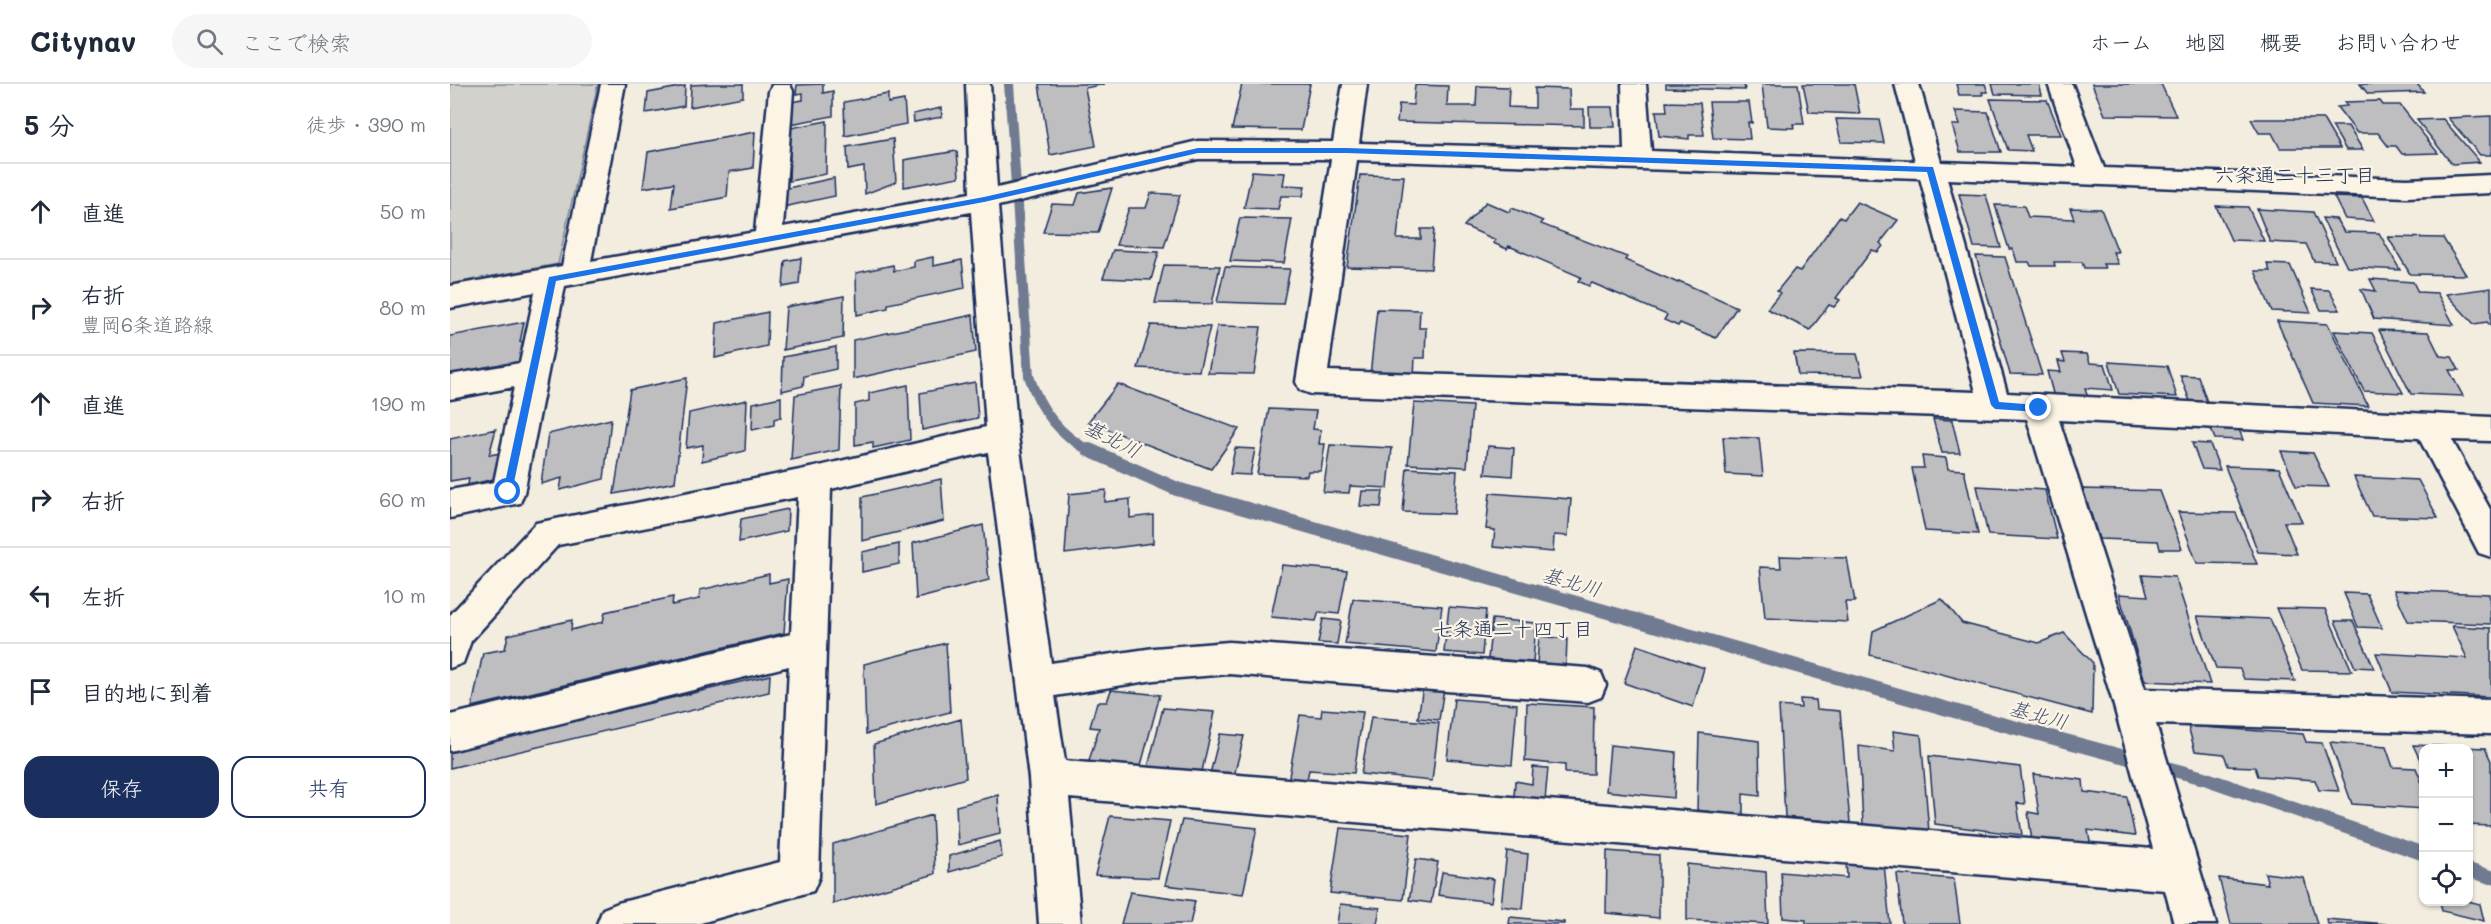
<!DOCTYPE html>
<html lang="ja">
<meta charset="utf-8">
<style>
:root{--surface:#fff;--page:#f6f6f7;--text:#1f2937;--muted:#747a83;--line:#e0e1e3;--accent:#1b2f5e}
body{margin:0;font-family:Mali,"Klee One",sans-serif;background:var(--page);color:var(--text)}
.controls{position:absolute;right:18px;bottom:18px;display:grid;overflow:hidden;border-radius:12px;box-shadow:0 2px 4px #0004}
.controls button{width:54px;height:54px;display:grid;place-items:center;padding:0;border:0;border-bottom:2px solid var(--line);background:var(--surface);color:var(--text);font:30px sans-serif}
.stop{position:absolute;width:18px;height:18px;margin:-14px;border:4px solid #1a73e8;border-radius:50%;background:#fff}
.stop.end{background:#1a73e8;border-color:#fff;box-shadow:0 2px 6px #0008}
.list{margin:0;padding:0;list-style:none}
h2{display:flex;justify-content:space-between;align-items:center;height:78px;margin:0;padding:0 24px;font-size:26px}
h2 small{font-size:20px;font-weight:400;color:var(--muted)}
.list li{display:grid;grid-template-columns:39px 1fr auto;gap:18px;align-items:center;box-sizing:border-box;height:96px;padding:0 24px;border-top:2px solid var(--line)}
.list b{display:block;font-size:22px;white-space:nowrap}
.list p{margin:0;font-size:20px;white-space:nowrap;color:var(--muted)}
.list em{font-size:20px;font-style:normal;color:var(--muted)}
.actions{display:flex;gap:12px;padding:18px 24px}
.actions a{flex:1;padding:14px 0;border:2px solid var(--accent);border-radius:18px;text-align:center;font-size:21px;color:var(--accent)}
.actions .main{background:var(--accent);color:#fff}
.icon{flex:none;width:33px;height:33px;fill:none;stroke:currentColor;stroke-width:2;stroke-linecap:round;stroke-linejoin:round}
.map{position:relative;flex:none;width:2041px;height:840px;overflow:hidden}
header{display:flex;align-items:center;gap:36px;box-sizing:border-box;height:84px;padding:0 30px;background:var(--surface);border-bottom:2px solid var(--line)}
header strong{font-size:28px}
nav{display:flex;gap:33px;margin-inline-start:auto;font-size:21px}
.search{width:420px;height:54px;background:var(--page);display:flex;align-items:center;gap:15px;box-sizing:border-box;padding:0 21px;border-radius:33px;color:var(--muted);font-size:22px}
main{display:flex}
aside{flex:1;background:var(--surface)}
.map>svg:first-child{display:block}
.green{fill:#d3d1cc;stroke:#778095;stroke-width:1.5}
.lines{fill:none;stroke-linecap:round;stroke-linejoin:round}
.stream-far1{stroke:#707a91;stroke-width:10}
.stream{stroke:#707a91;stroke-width:14}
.building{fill:#bebec0;stroke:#1b2f5e;stroke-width:1.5}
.minor-casing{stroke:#1b2f5e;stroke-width:5}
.minor{fill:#fcf5e5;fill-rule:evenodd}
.route{fill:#1a73e8}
.labels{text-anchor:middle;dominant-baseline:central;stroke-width:4.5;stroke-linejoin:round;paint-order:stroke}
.neighbourhood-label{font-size:20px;fill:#1b2f5e;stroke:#fcf5e5}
.water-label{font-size:20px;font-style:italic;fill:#465478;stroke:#fcf5e5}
</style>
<header>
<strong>Citynav</strong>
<div class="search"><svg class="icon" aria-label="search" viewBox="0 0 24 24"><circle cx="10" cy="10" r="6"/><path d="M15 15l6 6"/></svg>ここで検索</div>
<nav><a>ホーム</a><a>地図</a><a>概要</a><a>お問い合わせ</a></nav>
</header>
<main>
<aside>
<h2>5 分<small>徒歩 · 390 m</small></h2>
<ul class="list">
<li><svg class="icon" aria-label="ahead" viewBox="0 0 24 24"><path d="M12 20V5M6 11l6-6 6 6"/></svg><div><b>直進</b></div><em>50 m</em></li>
<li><svg class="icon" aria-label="right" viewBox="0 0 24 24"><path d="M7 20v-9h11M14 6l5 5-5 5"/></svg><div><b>右折</b><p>豊岡6条道路線</p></div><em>80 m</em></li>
<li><svg class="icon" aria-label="ahead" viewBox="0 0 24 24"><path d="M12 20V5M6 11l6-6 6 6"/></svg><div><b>直進</b></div><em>190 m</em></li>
<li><svg class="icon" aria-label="right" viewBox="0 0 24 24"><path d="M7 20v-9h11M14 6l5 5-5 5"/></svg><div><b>右折</b></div><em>60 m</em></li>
<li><svg class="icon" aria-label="left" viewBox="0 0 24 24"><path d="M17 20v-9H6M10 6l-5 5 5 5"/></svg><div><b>左折</b></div><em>10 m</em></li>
<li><svg class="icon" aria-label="arrive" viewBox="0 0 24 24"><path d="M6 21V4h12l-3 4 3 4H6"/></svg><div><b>目的地に到着</b></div></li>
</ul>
<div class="actions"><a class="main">保存</a><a>共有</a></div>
</aside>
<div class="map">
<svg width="2041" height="840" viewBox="0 0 2041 840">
<rect width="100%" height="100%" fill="#f3ede0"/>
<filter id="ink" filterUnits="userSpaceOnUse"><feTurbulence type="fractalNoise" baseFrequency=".0167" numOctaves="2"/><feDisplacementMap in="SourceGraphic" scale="12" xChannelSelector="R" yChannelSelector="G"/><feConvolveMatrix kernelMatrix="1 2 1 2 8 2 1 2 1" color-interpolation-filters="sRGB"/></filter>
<g filter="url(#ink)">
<path class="green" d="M0 0H148L108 180 0 200Z"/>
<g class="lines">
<path class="stream-far1" d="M559 0 579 292C590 326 609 351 642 368"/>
<path class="stream" d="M639 366 727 405 1529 634 1754 694 1974 770
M2018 786 2041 793"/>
</g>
<path class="building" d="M262 0H293V13L240 23 241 1Z
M373 0V9L383 7V32L340 40 341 18 353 16V9L346 10 347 1Z
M589 0H655L635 4 646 62 600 71Z
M792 0H860L851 46 782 45Z
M1216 0H1294L1295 6 1216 4Z
M1312 0H1348L1354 40H1343L1344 44 1317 43Z
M1353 0H1404L1410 30 1359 28Z
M1506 0H1535L1538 8H1532L1533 11H1509Z
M1542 0H1589L1592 11 1545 10Z
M1642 0H1711L1726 32 1655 31Z
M1910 0H1967L1974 8 1918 10Z
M965 1 998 2 997 22H1026L1027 2 1059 3 1058 23 1085 24V4L1119 5 1120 25H1134V42L947 38 949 20 963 21Z
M235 2 234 22 196 29 198 9Z
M438 10V19L454 16 456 40 395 52 394 18Z
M1540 15 1597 16 1611 51H1576L1582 67 1558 66Z
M1930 17 1933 21H1950L1988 69 1952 70 1946 62H1938L1928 49H1907L1887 23 1897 22 1894 18Z
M1216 18 1250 19 1254 51H1239V55L1209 52 1206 27H1217Z
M1259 18H1299L1302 39 1298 38 1300 55 1263 54Z
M1139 23H1163L1165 43H1140Z
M491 24 492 33 464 38 463 30Z
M1505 27 1538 28 1551 68H1510L1502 41H1510Z
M2041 32V71H2030L1998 34Z
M1386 35 1429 36 1434 59 1391 58Z
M1801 35H1873L1890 64H1830L1822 49H1809Z
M1993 35 2030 78 2002 80 1967 36Z
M377 37 376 90 339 97 341 44Z
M1882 42H1898L1913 66H1896Z
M305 48 303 84 279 88 277 113 221 124 224 99 193 104 198 68Z
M443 55 446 98 415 110 414 83 398 86 397 63Z
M507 67 509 93 454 103V76Z
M802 87 835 89 833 101 855 102 853 112H831L828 125 794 124Z
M910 91 954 92 947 155H971V145H984L981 185 897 183Z
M384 94 385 112 333 123V105Z
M662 104 648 149 593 148 602 120 625 121 629 109Z
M701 109 730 111 714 163 666 161 679 124H696Z
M1509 110 1536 111 1551 164 1524 163Z
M1884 113 1912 114 1924 137 1895 135Z
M1036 118 1059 128 1062 124 1093 137 1091 140 1177 173 1175 176 1228 199 1229 197 1287 223 1266 254 1230 239 1228 242 1214 236 1217 231 1142 199 1139 202 1128 197 1131 193 1059 162 1057 165 1043 159 1046 156 1014 142Z
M1407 118 1448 136 1430 159 1433 162 1428 168 1422 166 1386 214 1390 216 1384 223 1379 221 1360 246 1317 225 1330 209 1327 207 1345 185 1350 187 1389 133 1394 135Z
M1545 121 1574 122 1578 133 1624 135 1620 124 1651 125 1668 168H1663L1668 180H1653L1655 184H1634L1632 178H1604L1605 182H1581L1579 178H1567L1563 165H1559Z
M1766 122 1798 123 1814 157 1781 156Z
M1807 125 1863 128 1886 178 1864 177 1856 160 1820 158Z
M790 134 842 135 834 179 780 177Z
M1872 134 1886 135 1894 148 1929 149 1950 186 1897 183Z
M1938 153 1993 154 2016 191 1960 190Z
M663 166 709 168 701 196 653 194Z
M1526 172 1555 173 1592 291 1560 290Z
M483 173V182L512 176 515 204 438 220V224L407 231 406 189 443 181 444 187 464 183V177Z
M351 174 349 200 333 203 335 177Z
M1817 180 1840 181 1861 229 1822 227 1805 187H1820Z
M714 181 770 182 762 220 705 219Z
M775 183 840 185 833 220 767 218Z
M1920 195 1963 198 1968 208 1987 209 2004 241 1924 235 1911 205 1926 207Z
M2041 204V242L2037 238 2024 240 1996 210Z
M1861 205 1879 206 1890 226H1871Z
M394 212 393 254 333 266 336 223Z
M927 225 970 226 969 244H976L975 274H965L964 292H920Z
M318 228 317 262 265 274 267 239Z
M523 231 526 268 403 295V256Z
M1827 237 1878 240 1918 322 1863 319Z
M74 238 70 258 77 257 71 282 49 286 51 280 0 290V252Z
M701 241 760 243 749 287 688 284Z
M767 242 811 243 804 290 758 289Z
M1929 246 1978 248 1990 272 2002 273 2009 286H1999L2013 312 1961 310Z
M1884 247 1922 249 1953 309 1914 307Z
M386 263V285L354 292 353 302 332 307 333 273Z
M1344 269 1407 270 1413 292 1348 291Z
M1612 269 1637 270 1640 279 1655 280 1663 306 1635 304 1638 315 1604 313 1597 287 1611 288 1608 277 1615 278Z
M1659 278 1717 282 1727 313 1669 310Z
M1730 291 1748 292 1757 318 1740 317Z
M237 294 225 398 164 410 180 306Z
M525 298 528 334 472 346 470 309Z
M668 300 789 345 761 385 638 338Z
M458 301 460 356 423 364V358L405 361V320L419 317V309Z
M391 302 389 366 341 376 345 311Z
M331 313V333L324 335V341L302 346 303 319Z
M297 316 295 367 252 377 253 361 236 364 239 329Z
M964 319 1022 322 1017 383 958 380Z
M819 325 866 327 863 345 871 346 869 360H875L871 387H858L857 392 807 390Z
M161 335 154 395 110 406 112 394 91 400 98 350Z
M1483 335 1502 336 1510 369H1492Z
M1760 343 1789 345 1793 356 1765 355Z
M46 345 39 371 51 369 44 395 18 401 19 394 0 397V355Z
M1273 353 1309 354 1313 392 1276 390Z
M1742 359 1760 360 1770 386 1752 385Z
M880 361 942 364 938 404 900 402 899 409 873 408Z
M1038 362 1064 364 1062 392 1035 390Z
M785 364 805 365 800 391 780 390Z
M1831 367 1863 369 1879 403 1846 402Z
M1472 372 1496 374 1498 385 1514 386 1528 450 1475 447 1462 384H1474Z
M1775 382 1829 384 1852 438H1834L1847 470 1808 468Z
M957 384 1007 387 1004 430 953 428Z
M1904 393 1968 396 1988 434 1922 432Z
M491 395 494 437 412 457V413Z
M1527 402 1595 406 1607 455 1538 451Z
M1633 405 1710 407 1732 465H1710L1708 457 1649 455Z
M656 406 655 418 680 415V434L703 431V459L615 470 619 410Z
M912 407H933L931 423 910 422Z
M1040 409 1121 415 1118 452 1104 451 1103 468 1043 463 1045 446 1036 445Z
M338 425 337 447 289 458 291 435Z
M1728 428 1786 429 1807 480 1747 479Z
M533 441 539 496 466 515 463 459Z
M449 460V480L412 488V468Z
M1330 472 1397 474 1405 518H1395L1398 538 1315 534 1310 483 1331 484Z
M832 481 897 487 889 530 869 528 866 537 821 533Z
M319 490V499L338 495 334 549 22 623 33 569 55 565 58 551 122 536 121 546 153 538 155 528 223 513 222 521 249 515 250 506Z
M1692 491 1725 493 1760 600 1695 597 1669 510 1698 512Z
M1944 506 2039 510 2041 540 1958 537Z
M1894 509 1917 510 1932 544 1908 543Z
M903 515 992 522 986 568 895 560Z
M1492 515 1512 539 1589 559 1614 549 1643 579 1642 630 1420 571 1423 547Z
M999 523 1036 526 1032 571 994 568Z
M1826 524 1875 525 1902 587 1852 586Z
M1747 532 1820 535 1845 597 1794 595 1790 585 1766 584Z
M873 535 891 537 887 560 868 559Z
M1042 535 1086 539 1083 578 1038 575Z
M1885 537H1903L1924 584 1905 583Z
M2002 542 2041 544V613L1942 608 1926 569 2017 574Z
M1089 552 1117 555 1116 581 1087 579Z
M496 559 500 628 416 650 414 580Z
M1187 561 1254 584 1243 623 1174 599Z
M320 591 319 608 0 684V666Z
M973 602 994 604 989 636 968 634Z
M661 606 710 611 690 685 638 680 649 644 640 643 647 618H657Z
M1004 615 1067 620 1062 681 997 675Z
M1350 615 1366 616 1367 625 1390 627 1400 739 1335 733 1329 622 1351 624Z
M1077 619 1144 623 1143 690 1115 689V681L1075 677Z
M713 624 765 628 751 692 697 687Z
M872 625 913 628 904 689 859 686 856 700 838 698 850 631 871 633Z
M921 633 989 639 982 697 911 690Z
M511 635 516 694 426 720 424 660Z
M1738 642 1853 650 1856 658 1872 659 1889 707 1869 706 1865 696 1808 692 1805 683 1778 682 1774 670 1745 667Z
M1443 647 1471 651 1479 748 1413 740 1409 662 1445 667Z
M1249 649 1309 657 1310 712 1293 710V732L1247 726Z
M770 650 794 652 784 692 760 690Z
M1880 658 1936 663 1943 683 1966 684 1974 704V725L1902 720Z
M1160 661 1226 668 1224 714 1156 707Z
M1963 661 2035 664 2041 677V742L2018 741V664H1974V684Z
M1479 672 1570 683 1575 720 1567 719 1572 751 1485 740Z
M1083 683 1098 684 1095 716 1064 712 1065 697 1082 700Z
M1583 690 1633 696 1634 708 1677 713 1685 752 1638 746 1641 764 1582 757 1578 728 1589 730Z
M548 711 550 750 508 761 506 722Z
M482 731 485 790 383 820V760Z
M660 732 720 737 708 794 645 791Z
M732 736 807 744 793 810 715 801Z
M890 744 961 750 953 816 880 809Z
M550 757 552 773 499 788V772Z
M1057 767 1078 770 1073 825 1051 822Z
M1157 767 1209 771V834L1156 829Z
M966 775 988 778 981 819 959 816Z
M1396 776 1434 780 1440 840H1356V836L1333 834 1331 788 1397 794Z
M1237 780 1316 788 1318 840 1237 836Z
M992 788 1044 795 1041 818 988 811Z
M1815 789 1854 794 1867 840H1781L1769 794 1818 800Z
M1447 790 1504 795 1510 840H1452Z
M680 808 745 817 740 840H671Z
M2018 817 2030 820 2034 837 1992 827 1990 818Z
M890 820 930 824 927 840H887Z
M1060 833 1114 838V840H1059Z
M1876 835 1937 840H1878Z"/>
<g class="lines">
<g class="minor-casing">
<path id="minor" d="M151 0H175L141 177 305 148 319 7 322 1H340L343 7 333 143 520 109 516 0H540L547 104 748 57 883 58 893 0H917L909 59 1174 66 1172 0H1196L1201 67 1465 77 1445 0H1469L1491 78 1627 83 1598 0H1622L1654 84 1957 95 2041 91V109L1957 113 1497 95 1557 309 2041 333V357L2002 356 2041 427V473L2029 469 1969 354 1609 336 1695 605 2041 616V650L1706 640 1766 840H1724L1715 806 619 714 631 840H589L579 694 538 368 381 405 369 793 363 807 247 840H147L153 825 168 819 330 778 339 582 0 667V631L341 550 348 413 108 461 21 557 13 579 0 584V531L86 439 365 383 536 343 521 128 115 202 74 409 70 419 0 434V406L44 398 64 303 0 315V291L70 279 85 208 0 224V202L112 182ZM748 75H881L846 298 850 306 861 310 1577 335 1664 622 1703 765 615 677 605 612 704 596 779 590 1138 618 1151 613 1156 601 1151 589 1138 584 779 558 704 564 601 579 568 352 548 122ZM907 76 1470 94 1526 308 878 287Z"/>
</g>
<use href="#minor" class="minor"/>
</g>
</g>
<path class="route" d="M748 64H896L1483 83 1549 318 1589 321 1593 324 1589 328 1545 325 1541 321 1477 88 896 69H748L534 118 106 197 62 408 58 412 53 408 99 193 534 113Z"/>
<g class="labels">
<g class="neighbourhood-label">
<text x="1845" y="90">六条通二十三丁目</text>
<text x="1063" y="544">七条通二十四丁目</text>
</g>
<g class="water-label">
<text transform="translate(663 354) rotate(27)">基北川</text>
<text transform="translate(1122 497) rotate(16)">基北川</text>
<text transform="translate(1589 630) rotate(15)">基北川</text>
</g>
</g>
</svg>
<div class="controls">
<button>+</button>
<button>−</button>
<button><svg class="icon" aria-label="locate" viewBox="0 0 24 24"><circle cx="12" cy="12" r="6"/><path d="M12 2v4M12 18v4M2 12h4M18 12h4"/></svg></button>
</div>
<div class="stop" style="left:58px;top:408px"></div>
<div class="stop end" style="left:1589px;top:324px"></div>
</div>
</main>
